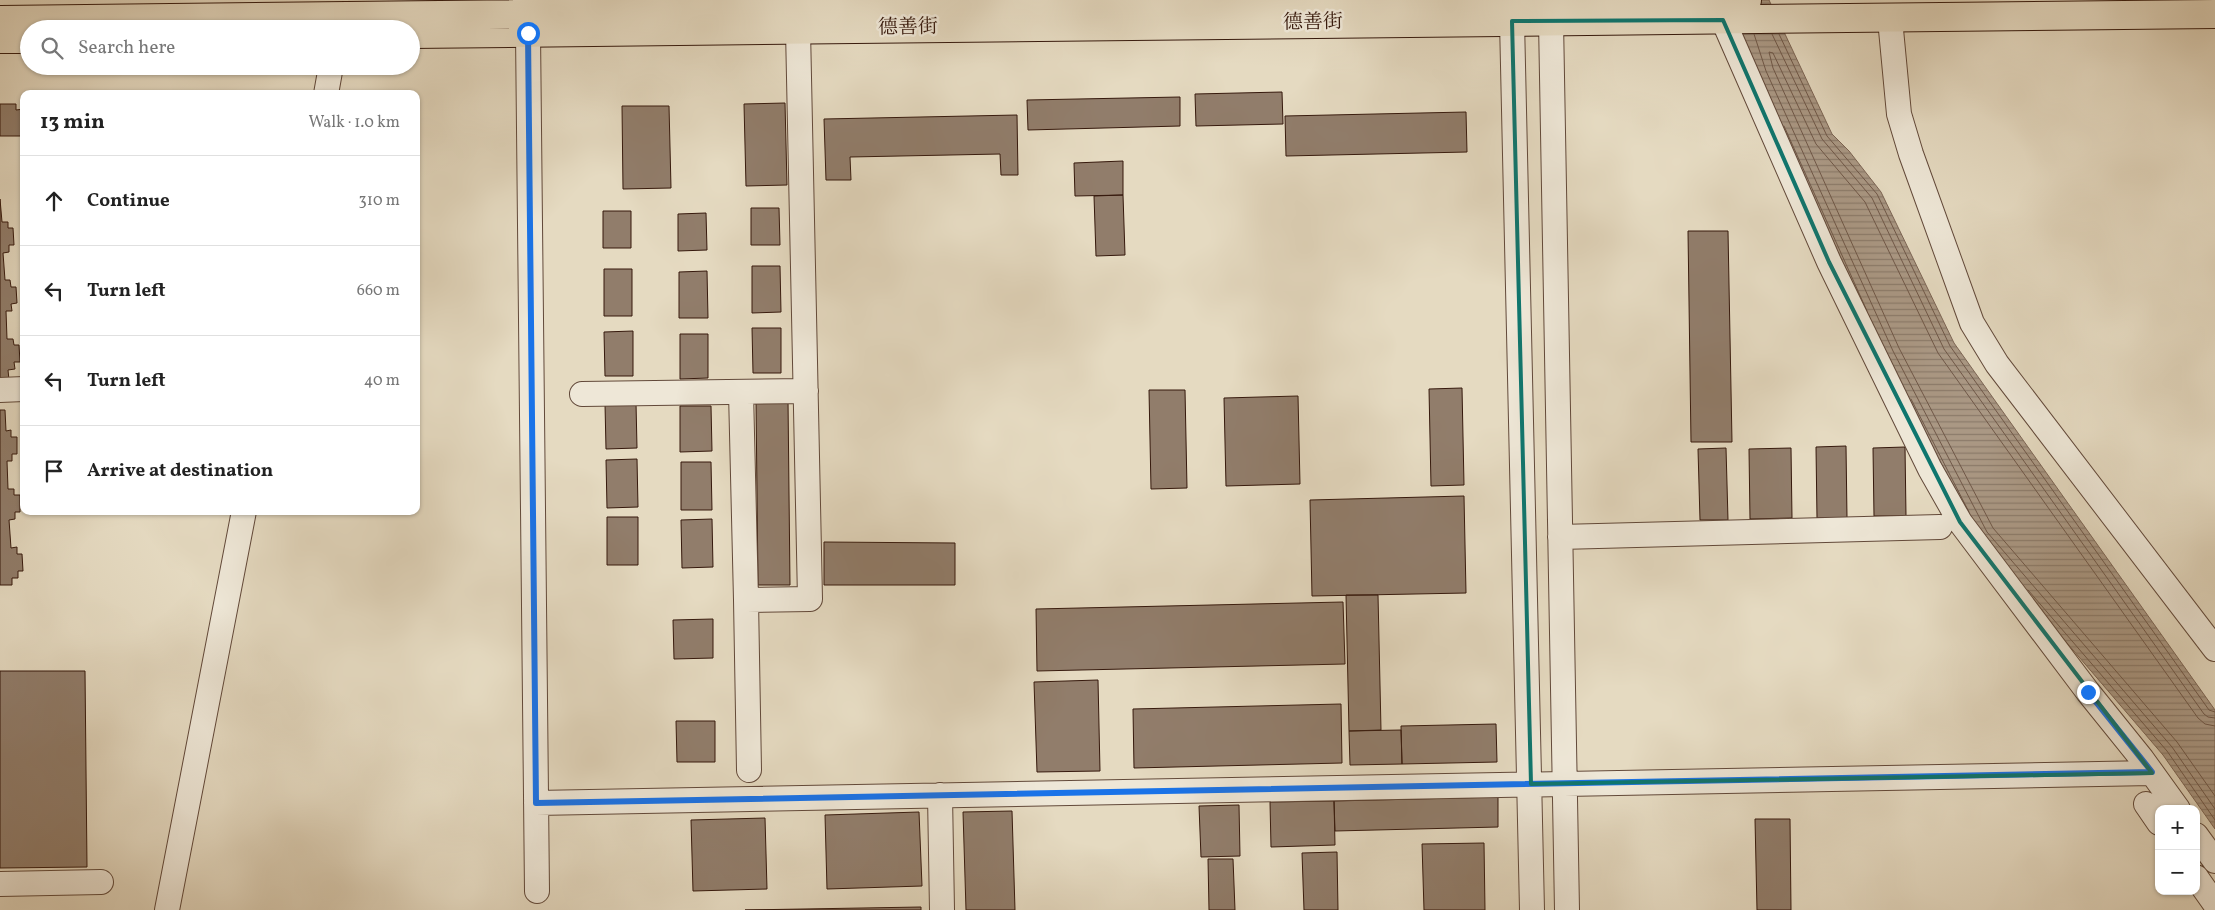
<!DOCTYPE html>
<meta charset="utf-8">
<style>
:root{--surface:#fff;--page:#f2f2f2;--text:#222;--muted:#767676;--line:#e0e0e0}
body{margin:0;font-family:Vollkorn,"Noto Serif SC",serif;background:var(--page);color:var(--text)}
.controls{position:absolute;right:15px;bottom:15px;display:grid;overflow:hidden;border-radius:10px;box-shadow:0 1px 4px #0004}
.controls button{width:45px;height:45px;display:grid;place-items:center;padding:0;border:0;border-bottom:1px solid var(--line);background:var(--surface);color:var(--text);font:25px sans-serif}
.stop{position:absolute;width:15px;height:15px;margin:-11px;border:4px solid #1a73e8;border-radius:50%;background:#fff}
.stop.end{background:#1a73e8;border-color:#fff;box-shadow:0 1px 5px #0008}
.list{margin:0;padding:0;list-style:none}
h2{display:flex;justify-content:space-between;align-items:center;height:65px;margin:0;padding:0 20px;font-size:21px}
h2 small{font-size:16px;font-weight:400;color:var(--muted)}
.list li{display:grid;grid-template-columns:32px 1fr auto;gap:15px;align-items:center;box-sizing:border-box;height:90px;padding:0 20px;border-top:1px solid var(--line)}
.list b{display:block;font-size:19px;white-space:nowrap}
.list em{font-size:16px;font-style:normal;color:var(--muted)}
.icon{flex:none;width:28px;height:28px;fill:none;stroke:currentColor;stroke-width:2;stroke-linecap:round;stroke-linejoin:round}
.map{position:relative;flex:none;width:2215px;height:910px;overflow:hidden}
.search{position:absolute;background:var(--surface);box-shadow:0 1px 4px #0004;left:20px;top:20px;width:400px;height:55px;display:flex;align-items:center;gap:12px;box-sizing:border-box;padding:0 18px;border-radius:28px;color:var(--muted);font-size:19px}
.panel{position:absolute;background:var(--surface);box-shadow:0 1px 4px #0004;left:20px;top:90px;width:400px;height:425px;border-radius:10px}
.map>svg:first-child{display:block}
.water{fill:url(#water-rules);stroke:#7c6554}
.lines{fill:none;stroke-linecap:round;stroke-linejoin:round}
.shore{stroke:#705848;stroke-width:1}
.building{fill:#917d6b;stroke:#36190d}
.minor-casing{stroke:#62493a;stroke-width:26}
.major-casing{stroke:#36190d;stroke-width:30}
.minor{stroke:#eee7d7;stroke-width:24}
.major{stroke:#e5dac1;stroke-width:28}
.route{stroke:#1a73e8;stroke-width:6}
.marked{fill:none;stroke:#0f766e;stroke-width:4;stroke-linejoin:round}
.labels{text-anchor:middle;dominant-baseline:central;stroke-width:5;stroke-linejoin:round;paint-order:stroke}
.street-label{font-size:20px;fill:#36190d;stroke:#eee7d7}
</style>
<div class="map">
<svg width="2215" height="910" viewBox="0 0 2215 910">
<defs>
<pattern id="water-rules" width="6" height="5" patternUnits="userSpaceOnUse" patternTransform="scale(1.25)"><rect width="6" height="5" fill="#aa9884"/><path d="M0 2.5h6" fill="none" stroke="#8b7b6a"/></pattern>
</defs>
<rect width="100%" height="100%" fill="#e5dac1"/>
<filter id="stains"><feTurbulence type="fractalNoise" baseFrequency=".004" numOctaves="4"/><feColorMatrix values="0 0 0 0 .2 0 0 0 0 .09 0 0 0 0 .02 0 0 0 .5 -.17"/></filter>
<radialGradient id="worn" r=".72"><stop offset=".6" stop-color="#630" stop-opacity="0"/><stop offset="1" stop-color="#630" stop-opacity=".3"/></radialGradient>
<path class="water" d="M1732 0H1769L1832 134 1849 151 1881 192 1954 343 2215 710V829L2163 755 1977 538 1883 356 1755 75Z"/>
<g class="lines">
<path class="shore" d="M1754 34 1766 71 1893 351 1987 532 2172 747 2215 809
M1772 34 1822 139 1872 198 1944 349 2204 714 2208 717 2215 718
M1779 34 1827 136 1877 194 1950 346 2209 710 2215 712
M1784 126 1867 311
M1911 399 1969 512
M2028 590 2167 751 2215 820
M2215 726 2205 724 2198 718 1938 353 1865 202 1816 144 1773 53 1769 52 1773 68 1899 348 1993 528 2177 742 2215 796"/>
</g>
<path class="building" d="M1282 92 1283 124 1196 126 1195 94Z
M1180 97V126L1028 130 1027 100Z
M785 103 787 185 746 186 744 104Z
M0 104H16V110L24 109V136H0Z
M622 106H669L671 188 623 189Z
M1466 112 1467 152 1286 156 1285 116Z
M1017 115 1018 175H1001L1000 154 850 157 851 180H826L824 119Z
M1123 161V195L1075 196 1074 163Z
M1123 195 1125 255 1096 256 1094 196Z
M0 199 2 222H8V228H13L14 245H9V252L3 253 5 280H10L11 287H16L17 303 11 304 12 311H6L7 339H13L14 345H19L20 362H14L15 369 8 370 9 380H0Z
M751 208H779L780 245H751Z
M603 211H631V248H603Z
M706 213 707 250 678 251V214Z
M1688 231H1728L1732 442H1691Z
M752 266H780L781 312 752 313Z
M604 269H632V316H604Z
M707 271 708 318H679V272Z
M752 328H781V373H753Z
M633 331V376H605L604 332Z
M680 334H708V378L680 379Z
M1462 388 1464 485 1431 486 1429 389Z
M1149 390H1185L1187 488 1151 489Z
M1298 396 1300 484 1226 486 1224 398Z
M788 400 790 585H758L756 401Z
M636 403 637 448 606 449 605 404Z
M680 406H711L712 451 680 452Z
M0 410H5L6 431 11 430V437H17V454H12V461H7L8 489H14V495H20V512H15V519L9 520 11 548 17 547V554H22L23 571H18V578H12V585H0Z
M1846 446 1847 518H1817L1816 447Z
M1905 447 1906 516H1874L1873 448Z
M1726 448 1728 520H1700L1698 449Z
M1791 448 1792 518 1750 519 1749 449Z
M637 459 638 507 607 508 606 460Z
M681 462H711L712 510H681Z
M1464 496 1466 593 1312 596 1310 500Z
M607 517H638V565H607Z
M712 519 713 567 682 568 681 520Z
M824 542 955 543V585H824Z
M1346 595H1378L1381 730 1349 731Z
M1343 602 1345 664 1037 671 1036 609Z
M713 619V658L674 659 673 620Z
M0 671H85L87 867 0 868Z
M1098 680 1100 771 1037 772 1034 682Z
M1341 704 1342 763 1134 768 1133 709Z
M676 721H715V762H677Z
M1496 724 1497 762 1402 764 1401 726Z
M1401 730 1402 764 1350 765 1349 731Z
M1498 797V827L1335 831 1334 801Z
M1334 801 1335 845 1271 847 1270 802Z
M1239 805 1240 856 1201 857 1199 806Z
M1012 811 1015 910H966L963 812Z
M919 812 922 886 827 889 825 815Z
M765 818 767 889 693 891 691 820Z
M1755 819H1790L1791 910H1757Z
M1484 843 1485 910H1424L1422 844Z
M1337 852 1338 910H1304L1302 853Z
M1208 859H1233L1235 910H1209Z
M921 907V910H745Z"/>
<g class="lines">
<g class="minor-casing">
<path id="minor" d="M525 0 528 33 537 891
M1890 19 1899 114 1911 154 1972 323 1997 364 2215 649
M1723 20 1829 262 1930 469 1960 522 2088 692 2142 759 2178 809
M1512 21 1532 910
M1551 21 1567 910
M326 94 331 66
M0 390 24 389
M741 392 746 600
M582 394 806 391
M1560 537 1940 527
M749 770 746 600 810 599 798 30
M940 795 942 910
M536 803 2152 773
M2146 804 2159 823
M2196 835 2215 861
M2196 877 2215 904
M0 884 101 882
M167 910 244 511"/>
</g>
<g class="major-casing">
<path id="major" d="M0 20 1747 0
M411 34 2215 14
M0 39H29"/>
</g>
<use href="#minor" class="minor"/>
<use href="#major" class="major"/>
</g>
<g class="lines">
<path class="route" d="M528 33 536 803 2152 772 2088 692"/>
</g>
<path class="marked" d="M1723 20 1829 262 1960 522 2152 773 1531 784 1512 21Z"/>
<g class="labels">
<g class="street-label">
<text transform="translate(1313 23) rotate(-1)">德善街</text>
<text transform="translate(908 28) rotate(-1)">德善街</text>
</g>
</g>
<rect width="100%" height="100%" filter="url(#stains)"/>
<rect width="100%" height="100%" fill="url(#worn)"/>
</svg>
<div class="controls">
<button>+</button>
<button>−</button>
</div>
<div class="stop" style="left:528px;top:33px"></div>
<div class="stop end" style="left:2088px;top:692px"></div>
<div class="search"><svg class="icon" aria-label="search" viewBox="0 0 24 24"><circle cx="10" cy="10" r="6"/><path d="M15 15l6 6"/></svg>Search here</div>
<section class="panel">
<h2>13 min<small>Walk · 1.0 km</small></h2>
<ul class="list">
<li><svg class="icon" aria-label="ahead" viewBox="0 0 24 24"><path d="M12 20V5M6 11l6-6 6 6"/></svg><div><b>Continue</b></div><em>310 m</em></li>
<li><svg class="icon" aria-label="left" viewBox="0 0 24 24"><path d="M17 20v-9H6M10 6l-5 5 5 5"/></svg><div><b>Turn left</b></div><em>660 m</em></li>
<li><svg class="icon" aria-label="left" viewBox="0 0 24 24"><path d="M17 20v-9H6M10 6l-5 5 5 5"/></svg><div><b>Turn left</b></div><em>40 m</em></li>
<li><svg class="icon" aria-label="arrive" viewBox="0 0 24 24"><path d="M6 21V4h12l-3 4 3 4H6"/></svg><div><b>Arrive at destination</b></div></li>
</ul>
</section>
</div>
